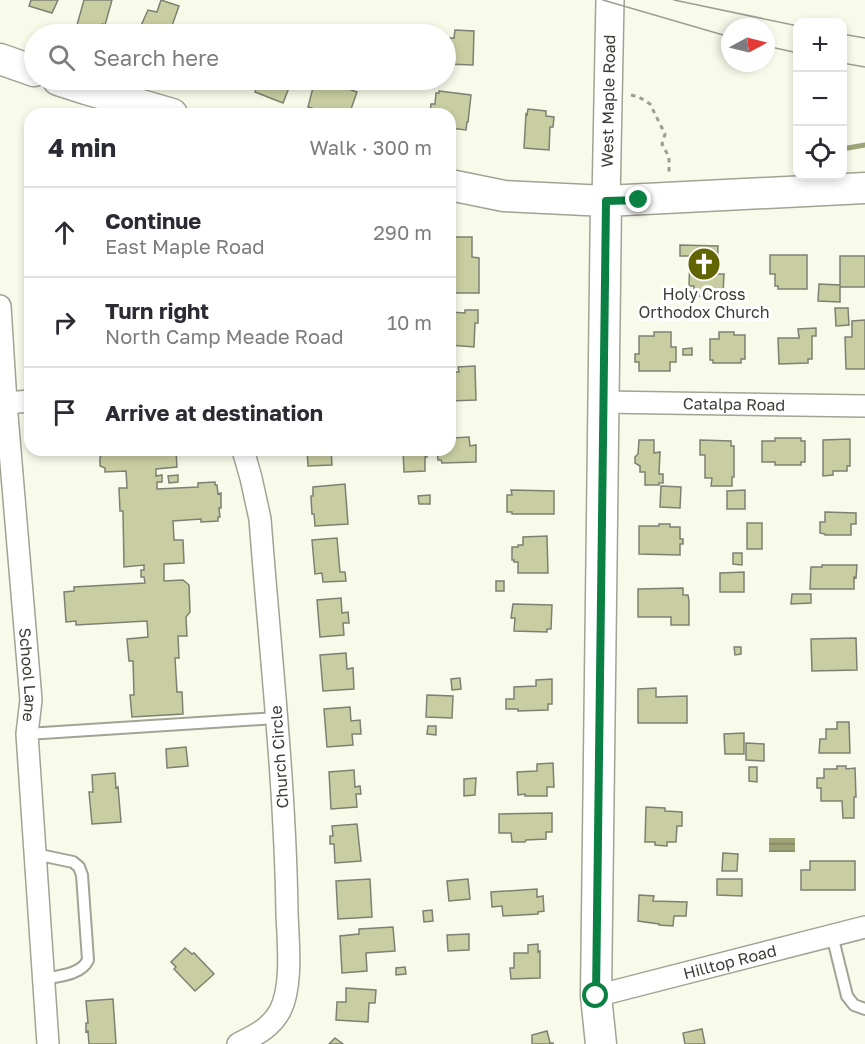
<!DOCTYPE html>
<meta charset="utf-8">
<style>
:root{--surface:#fff;--page:#f2f2f3;--text:#2b2b33;--muted:#7c7c81;--line:#e1e1e2}
body{margin:0;font-family:"Golos Text",sans-serif;background:var(--page);color:var(--text)}
.controls{position:absolute;right:18px;top:18px;display:grid;overflow:hidden;border-radius:12px;box-shadow:0 3px 9px #0003}
.controls button{width:54px;height:54px;display:grid;place-items:center;padding:0;border:0;border-bottom:2px solid var(--line);background:var(--surface);color:var(--text);font:30px sans-serif}
.compass{position:absolute;left:721px;top:18px;width:54px;height:54px;border-radius:50%;background:var(--surface);box-shadow:0 3px 9px #0003;rotate:83deg}
.stop{position:absolute;width:18px;height:18px;margin:-14px;border:4px solid #0b8043;border-radius:50%;background:#fff}
.stop.end{background:#0b8043;border-color:#fff;box-shadow:0 2px 6px #0008}
.list{margin:0;padding:0;list-style:none}
h2{display:flex;justify-content:space-between;align-items:center;height:78px;margin:0;padding:0 24px;font-size:26px}
h2 small{font-size:20px;font-weight:400;color:var(--muted)}
.list li{display:grid;grid-template-columns:39px 1fr auto;gap:18px;align-items:center;box-sizing:border-box;height:90px;padding:0 24px;border-top:2px solid var(--line)}
.list b{display:block;font-size:22px;white-space:nowrap}
.list p{margin:0;font-size:20px;white-space:nowrap;color:var(--muted)}
.list em{font-size:20px;font-style:normal;color:var(--muted)}
.icon{flex:none;width:33px;height:33px;fill:none;stroke:currentColor;stroke-width:2;stroke-linecap:round;stroke-linejoin:round}
.map{position:relative;flex:none;width:865px;height:1044px;overflow:hidden}
.search{position:absolute;background:var(--surface);box-shadow:0 3px 9px #0003;left:24px;top:24px;width:432px;height:66px;display:flex;align-items:center;gap:15px;box-sizing:border-box;padding:0 21px;border-radius:33px;color:var(--muted);font-size:22px}
.panel{position:absolute;background:var(--surface);box-shadow:0 3px 9px #0003;left:24px;top:108px;width:432px;height:348px;border-radius:18px}
.map>svg:first-child{display:block}
.water{fill:url(#water-rules)}
.lines{fill:none;stroke-linecap:round;stroke-linejoin:round}
.stream{stroke:#9da277;stroke-width:5}
.building{fill:#c9cea2;stroke:#7e8072;stroke-width:1.5}
.service-casing{stroke:#a1a395;stroke-width:14}
.minor-casing{stroke:#a1a395;stroke-width:24}
.tertiary-casing{stroke:#a1a395;stroke-width:30}
.secondary-casing{stroke:#a1a395;stroke-width:33}
.path{stroke:#9c9e93;stroke-width:3;stroke-dasharray:4.5 4.5;stroke-linecap:butt}
.service{stroke:#fff;stroke-width:10}
.minor{stroke:#fff;stroke-width:21}
.tertiary{stroke:#fff;stroke-width:27}
.secondary{stroke:#fff;stroke-width:30}
.tram{stroke:#9d9e93;stroke-width:1.5}
.route{stroke:#0b8043;stroke-width:8}
.labels{text-anchor:middle;dominant-baseline:central;stroke-width:6;stroke-linejoin:round;paint-order:stroke}
.street-label{font-size:16px;fill:#3c3d37;stroke:#fff}
.poi-label{font-size:16px;fill:#3c3d37;stroke:#fff}
</style>
<div class="map">
<svg width="865" height="1044" viewBox="0 0 865 1044">
<defs>
<pattern id="water-rules" width="6" height="5" patternUnits="userSpaceOnUse" patternTransform="scale(1.5)"><rect width="6" height="5" fill="#9da277"/><path d="M0 2.5h6" fill="none" stroke="#818562"/></pattern>
</defs>
<rect width="100%" height="100%" fill="#f8faea"/>
<path class="water" d="M769 838H795V852H769Z"/>
<g class="lines">
<path class="stream" d="M842 149 865 145"/>
</g>
<path class="building" d="M31 0H58L52 13 29 6Z
M84 0H112L105 25 102 24 100 32 77 25Z
M161 0 179 6 169 34H139L141 30H139L148 10 157 12Z
M189 27 205 32 206 30 215 33V34H188L187 33Z
M455 30 474 31 473 65 446 64V38H454Z
M220 80H246L244 87Z
M259 80H292L283 103 255 92Z
M315 80H354L351 90 357 92 350 112 344 111 343 113 333 110 331 114 308 107Z
M439 91 471 95 468 122H467L466 130 450 128V114H430L431 104H435L436 93H439Z
M528 109 546 111V116L554 117 553 127H550L549 150 524 148 526 114 527 115Z
M455 237H472V257L479 258V293H450V257H455Z
M680 245 718 246 717 274H724L723 293H713V296H694V286H689L690 256H680Z
M770 255H807V289H778V286H775V274H770Z
M840 256H865V287H840Z
M819 284 840 285V302L818 301Z
M835 308H848L849 325 836 326Z
M465 310H478V323H475L474 347 450 345V312L465 313Z
M865 320V369H846L845 337H852V321Z
M816 328V336H812V359H808V363L779 364 778 338H799L798 329Z
M654 332H671V347H676V362H670V371H639V362H635V354H639V336H654Z
M719 332H734V335H745V359H741V363H713V360H710V339H719Z
M692 348V355H683V349Z
M475 366 476 400 450 401V372H459L458 367Z
M453 432V438L469 437 470 446 476 445V462L442 463 441 460H438L437 450H450V433Z
M775 438H801V441H805V462H801V465H775V462H762V441H775Z
M850 439V466H847V471H833V475L823 476V440Z
M639 440H654V453L660 452 659 474H663V483H659V485H645V472H640V466L635 463V457L638 454Z
M700 440 731 441V446H734V477H732V486H711L712 478H705V455H700Z
M103 450H176L177 467 156 469V476L162 475V482H157V489L198 487V483L215 482V485H217L218 494 221 493V508H219L220 517H218V521L201 522V519L173 521 174 540H183L184 563 164 564V581L183 580 189 585 190 612 186 617 187 636H178L179 658H175L177 692H182L183 714 132 717 130 695H134L133 661H129L127 639 148 637 147 621 76 625V621L66 622 64 592 74 591V587L145 583 144 577H141V570H144V565L124 567 123 511H120L119 488H127L126 471 105 472V468L100 466V457L104 453Z
M307 450H331L332 465 308 466Z
M403 450H426L427 457H425V471L404 472Z
M178 475V482L169 483 168 476Z
M345 484 348 524 315 526 314 514H312L311 498V496H313V487Z
M661 486 681 487 680 508 660 507Z
M511 490 554 491V514H512V512H507V495H512Z
M745 490V509H727V491Z
M430 495V504H419L418 496Z
M825 512 856 513V524H851V535H825V534L820 533V522H825Z
M747 523H762V549H747Z
M659 524H670V527H680V539H683V544H680V555L639 554V526H659Z
M547 536 548 573H518V562H514V560H512V547H518V545H523V537Z
M337 538 340 572H345L346 581 323 582 322 573 315 574 312 540Z
M733 553H742V565L733 564Z
M822 565H857L856 578 854 577V589H810L811 567H822Z
M744 572V592H720V573Z
M496 581H504V591H496Z
M683 588V595H688L689 601V625H671V617H638V589Z
M792 594H811V603L791 604Z
M341 598 342 613 348 612 349 623H343L344 635 320 637 317 600Z
M513 604 552 605 551 629H547V632L514 631 515 618H511Z
M856 638 857 670 812 671 811 639Z
M734 647H741V654L735 655Z
M346 653 347 669 353 668 354 689 323 691 320 655Z
M460 678 461 689 452 690 451 679Z
M552 679V704H548V710L518 711V709H506V699H514V687L536 686V680Z
M656 688V697L687 696V723H638V689Z
M427 695 453 696 452 718 426 717Z
M350 707 351 721 360 720 361 734H352L353 745 327 747 324 709Z
M837 722H849L850 753H819L820 739H826V729H837Z
M428 726H436V735L427 734Z
M744 733V754H725L724 734Z
M746 743 764 744V761L746 760Z
M186 747 188 766 167 768 166 749Z
M553 763 554 787H547V796H525V794L518 795 517 772 537 771V764Z
M837 766H846V769L855 768 856 797H854V818H843L842 801H821V788H817V778H824V769H837Z
M749 767H757V782L749 781Z
M354 770 355 787 360 786 361 794H356L357 807 331 809 329 772Z
M115 773 116 788 118 787 121 822 92 824 89 792H93L92 775Z
M476 778 475 795 464 796V779Z
M646 807 665 808V811L682 812V826H677L676 842H667V846L655 845V842H645Z
M552 813V832H546V839L526 840 525 842H512L511 833H499V814Z
M357 824 361 861 335 863 334 844H330V836H333L332 826Z
M723 853 738 854 737 871H722Z
M810 861H855V890H801V870H810Z
M370 879 372 917 338 919 336 881Z
M468 879 470 899 449 901 447 881Z
M717 879H742V896L717 895Z
M537 889V897L543 896 544 911 538 912V914L503 916 502 906 492 907 491 892Z
M639 895 654 896 653 901 687 902 686 916H674L673 926 659 925V924L638 921Z
M432 910 433 921 424 922 423 911Z
M393 927 395 951 366 953 367 971 342 973 340 936 359 934V929Z
M469 934V950L448 951 447 935Z
M538 944V952L540 951V978L511 979 510 968H514V953H528V945Z
M185 948 192 954 194 953 214 974 195 991 174 969 176 967 171 962Z
M405 967 406 974 396 975V968Z
M346 988 376 990 375 1003H369L368 1022 336 1020 337 1002H346Z
M113 999 116 1044H89L88 1031 86 1032V1023H88L86 1001Z
M702 1029 705 1044H685L683 1033Z
M547 1031 550 1043H553V1044H532V1035Z
M335 1038 343 1044H329Z"/>
<g class="lines">
<g class="service-casing">
<path id="service" d="M27 734 276 718
M35 854 73 862 79 867 82 875 88 960C81 975 58 976 43 979
M832 935 847 996 854 1005 865 1009"/>
</g>
<g class="minor-casing">
<g id="minor">
<path id="s1" d="M0 306 6 403 31 700 27 734 48 1044"/>
<path id="s2" d="M602 402 865 406"/>
<path d="M6 403 30 401"/>
<path id="s3" d="M596 996 865 927"/>
<path d="M238 1044C255 1035 270 1029 280 1011 293 986 288 941 287 913 285 781 270 650 260 519L251 478 243 450"/>
</g>
</g>
<g class="tertiary-casing">
<g id="tertiary">
<path id="s4" d="M606 201 610 0"/>
</g>
</g>
<g class="secondary-casing">
<path id="secondary" d="M0 59 34 71
M58 80 86 89 172 114
M450 185 504 196 606 201 865 188
M601 1044 596 996 606 201"/>
</g>
<path class="path" d="M631 95 639 97 650 104 665 134 662 144 669 157V175"/>
<use href="#service" class="service"/>
<use href="#minor" class="minor"/>
<use href="#tertiary" class="tertiary"/>
<use href="#secondary" class="secondary"/>
<path class="tram" d="M603 0 730 37
M674 0 798 26
M842 34 865 38
M766 46 798 53
M842 63 865 67"/>
</g>
<g class="lines">
<path class="route" d="M596 996 606 201 639 200"/>
</g>
<defs>
<g id="church-disc" transform="scale(1.725)"><circle r="9.5" fill="#616501" stroke="#fff"/><path d="M-1.2-6h2.4v3.5h3.3v2.4h-3.3V6h-2.4V-.1h-3.3v-2.4h3.3Z" fill="#fff"/></g>
</defs>
<g fill-rule="evenodd">
<use href="#church-disc" x="704" y="264"/>
</g>
<g class="labels">
<g class="street-label">
<text stroke="none"><textPath href="#s4" startOffset="100">West Maple Road</textPath></text>
<text stroke="none"><textPath href="#s2" startOffset="132">Catalpa Road</textPath></text>
<text stroke="none"><textPath href="#s1" startOffset="370">School Lane</textPath></text>
<text transform="translate(279 757) rotate(-94)">Church Circle</text>
<text stroke="none"><textPath href="#s3" startOffset="138">Hilltop Road</textPath></text>
</g>
<g class="poi-label">
<text x="704" y="294">Holy Cross<tspan x="704" dy="18">Orthodox Church</tspan></text>
</g>
</g>
</svg>
<div class="controls">
<button>+</button>
<button>−</button>
<button><svg class="icon" aria-label="locate" viewBox="0 0 24 24"><circle cx="12" cy="12" r="6"/><path d="M12 2v4M12 18v4M2 12h4M18 12h4"/></svg></button>
</div>
<svg class="compass" viewBox="-18 -18 36 36"><path d="M0-13l5 13h-10z" fill="#e53935"/><path d="M0 13l5-13h-10z" fill="#7c7c81"/></svg>
<div class="stop" style="left:596px;top:996px"></div>
<div class="stop end" style="left:639px;top:200px"></div>
<div class="search"><svg class="icon" aria-label="search" viewBox="0 0 24 24"><circle cx="10" cy="10" r="6"/><path d="M15 15l6 6"/></svg>Search here</div>
<section class="panel">
<h2>4 min<small>Walk · 300 m</small></h2>
<ul class="list">
<li><svg class="icon" aria-label="ahead" viewBox="0 0 24 24"><path d="M12 20V5M6 11l6-6 6 6"/></svg><div><b>Continue</b><p>East Maple Road</p></div><em>290 m</em></li>
<li><svg class="icon" aria-label="right" viewBox="0 0 24 24"><path d="M7 20v-9h11M14 6l5 5-5 5"/></svg><div><b>Turn right</b><p>North Camp Meade Road</p></div><em>10 m</em></li>
<li><svg class="icon" aria-label="arrive" viewBox="0 0 24 24"><path d="M6 21V4h12l-3 4 3 4H6"/></svg><div><b>Arrive at destination</b></div></li>
</ul>
</section>
</div>
